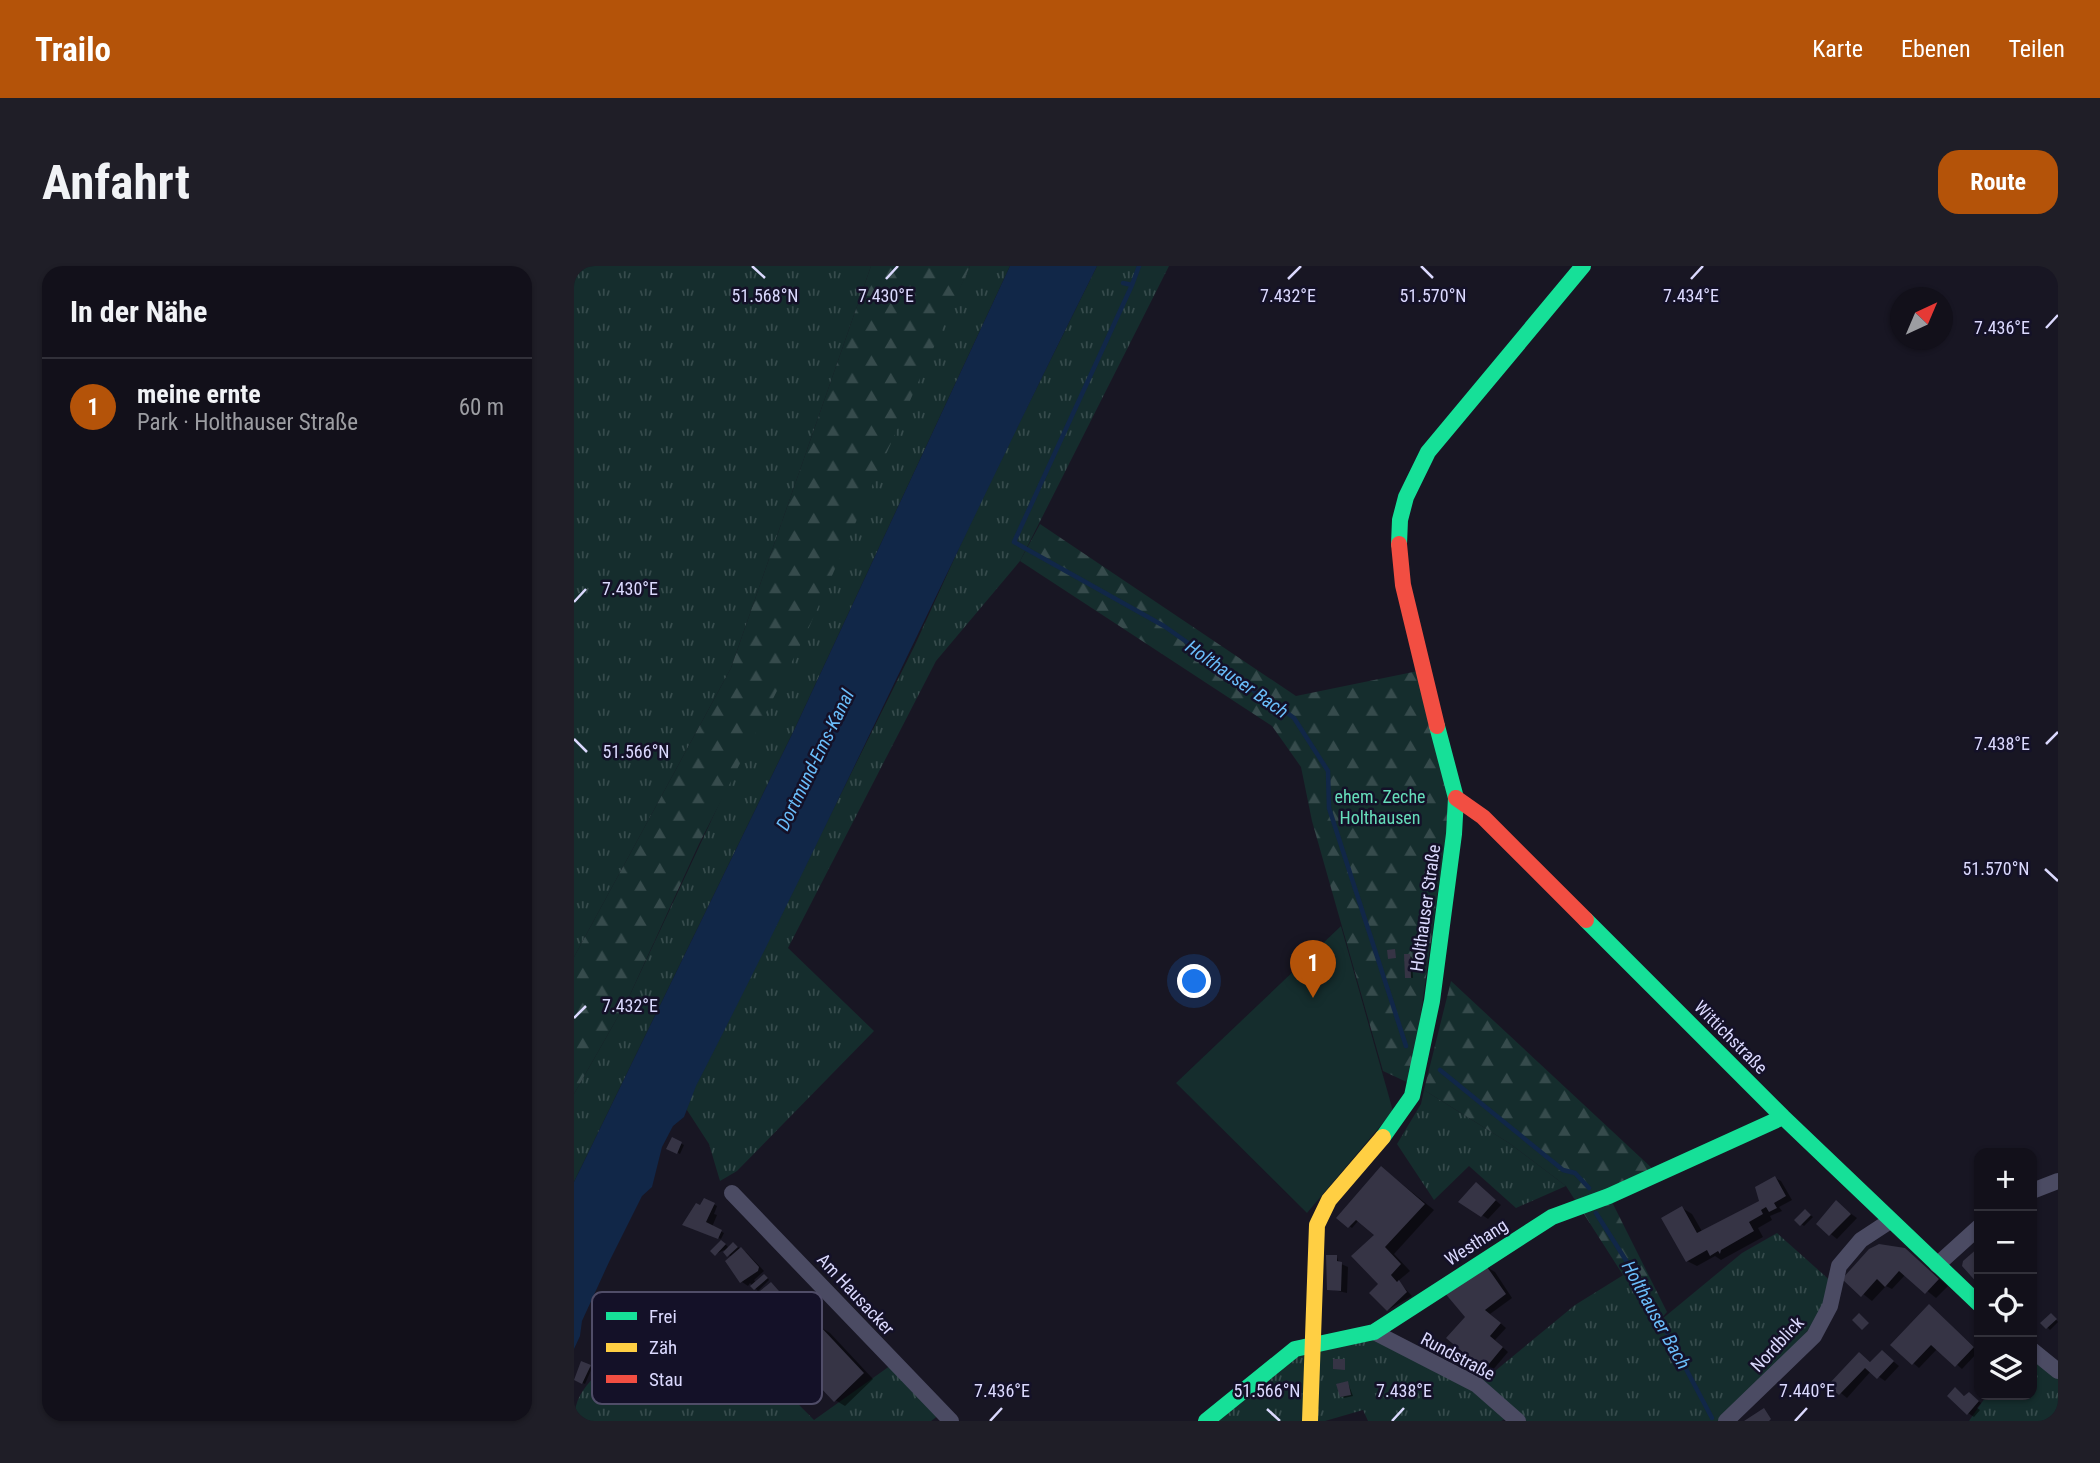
<!DOCTYPE html>
<html lang="de">
<meta charset="utf-8">
<style>
:root{--surface:#12101a;--page:#1f1e27;--text:#f1f3f6;--muted:#9c9da2;--line:#313039;--accent:#b45309}
body{margin:0;font-family:"Roboto Condensed",sans-serif;background:var(--page);color:var(--text)}
.controls{position:absolute;right:21px;bottom:21px;display:grid;overflow:hidden;border-radius:14px;box-shadow:0 2px 5px #0004}
.controls button{width:63px;height:63px;display:grid;place-items:center;padding:0;border:0;border-bottom:2px solid var(--line);background:var(--surface);color:var(--text);font:35px sans-serif}
.compass{position:absolute;left:1316px;top:21px;width:63px;height:63px;border-radius:50%;background:var(--surface);box-shadow:0 2px 5px #0004;rotate:44deg}
.you{position:absolute;left:621px;top:716px;width:24px;height:24px;margin:-18px;border:5px solid #fff;border-radius:50%;background:#1a73e8;box-shadow:0 0 0 10px #1a73e833}
.badge{display:grid;place-items:center;width:46px;height:46px;border-radius:50%;background:var(--accent);color:#fff;font-size:23px;font-weight:700}
.pin{position:absolute;translate:-50% -58px;filter:drop-shadow(0 2px 4px #0008)}
.pin::after{content:'';position:absolute;top:37px;width:24px;height:21px;background:inherit;clip-path:polygon(0 0,100% 0,50% 100%)}
.list{margin:0;padding:0;list-style:none}
h2{display:flex;justify-content:space-between;align-items:center;height:91px;margin:0;padding:0 28px;font-size:30px}
h2 small{font-size:23px;font-weight:400;color:var(--muted)}
.list li{display:grid;grid-template-columns:46px 1fr auto;gap:21px;align-items:center;box-sizing:border-box;height:98px;padding:0 28px;border-top:2px solid var(--line)}
.list b{display:block;font-size:26px;white-space:nowrap}
.list p{margin:0;font-size:23px;white-space:nowrap;color:var(--muted)}
.list em{font-size:23px;font-style:normal;color:var(--muted)}
.icon{flex:none;width:38px;height:38px;fill:none;stroke:currentColor;stroke-width:2;stroke-linecap:round;stroke-linejoin:round}
.map{position:relative;flex:none;width:1484px;height:1155px;overflow:hidden;border-radius:21px}
header{display:flex;align-items:center;gap:42px;box-sizing:border-box;height:98px;padding:0 35px;background:var(--accent);color:#fff}
header strong{font-size:33px}
nav{display:flex;gap:38px;margin-inline-start:auto;font-size:24px}
.intro{display:flex;align-items:center;justify-content:space-between;box-sizing:border-box;height:168px;padding:0 42px}
h1{margin:0;font-size:49px}
.button{padding:18px 32px;border-radius:21px;background:var(--accent);color:#fff;font-size:24px;font-weight:700}
main{display:flex;gap:42px;padding:0 42px}
aside{flex:1;background:var(--surface);border-radius:21px;box-shadow:0 2px 5px #0004}
.map>svg:first-child{display:block}
.grass{fill:url(#grass-tufts)}
.forest{fill:url(#forest-firs)}
.garden{fill:#152d2d}
.water{fill:#112748}
.shadow{fill:#0007}
.lines{fill:none;stroke-linecap:round;stroke-linejoin:round}
.stream{stroke:#112748;stroke-width:4.5}
.building{fill:#363445}
.street{stroke:#4b4b63;stroke-width:16}
.fast{stroke:#16e098;stroke-width:16}
.slow{stroke:#ffcf43;stroke-width:16}
.jam{stroke:#f24e42;stroke-width:16}
.ticks{fill:none;stroke:#dbd9fe;stroke-width:2.5}
.labels{text-anchor:middle;dominant-baseline:central;stroke-width:5;stroke-linejoin:round;paint-order:stroke}
.park-label{font-size:18px;fill:#66ddba;stroke:#141128}
.street-label{font-size:18px;fill:#dbd9fe;stroke:#141128}
.water-label{font-size:19px;font-style:italic;fill:#6abdfa;stroke:#141128}
.key{fill:#141128;stroke:#504d68;stroke-width:2}
.key-label{font-size:19px;fill:#dbd9fe}
.ticks-label{font-size:18px;text-anchor:middle;fill:#dbd9fe;stroke:#141128;stroke-width:5;stroke-linejoin:round;paint-order:stroke}
</style>
<header>
<strong>Trailo</strong>
<nav><a>Karte</a><a>Ebenen</a><a>Teilen</a></nav>
</header>
<div class="intro"><h1>Anfahrt</h1><a class="button">Route</a></div>
<main>
<aside>
<h2>In der Nähe<small></small></h2>
<ul class="list">
<li><span class="badge">1</span><div><b>meine ernte</b><p>Park · Holthauser Straße</p></div><em>60 m</em></li>
</ul>
</aside>
<div class="map">
<svg width="1484" height="1155" viewBox="0 0 1484 1155">
<defs>
<pattern id="grass-tufts" width="24" height="20" patternUnits="userSpaceOnUse" patternTransform="scale(1.75)"><rect width="24" height="20" fill="#152d2d"/><path d="M3 7l-1-3M5 7V3M7 7l1-3M15 17l-1-3M17 17v-4M19 17l1-3" fill="none" stroke="#364b4c"/></pattern>
<pattern id="forest-firs" width="22" height="20" patternUnits="userSpaceOnUse" patternTransform="scale(1.75)"><rect width="22" height="20" fill="#152d2d"/><path d="M5 1l3.5 6h-7zM16 11l3.5 6h-7z" fill="#364b4c"/></pattern>
</defs>
<rect width="100%" height="100%" fill="#181623"/>
<path class="grass" d="M0 0H297L157 402 0 691Z
M396 0H436L222 460 0 916V828L54 733Z
M523 0H595L446 295 362 395 214 682 300 765 163 905 146 915 135 878 111 841 341 379 406 236Z
M850 824 935 877 992 920 942 942 895 900 860 934 823 878 847 838Z
M1203 967 1260 1018 1256 1040 1152 1155H944L939 1149 927 1155H794L789 1144 751 1155H637L721 1083 800 1066 904 1119 1001 1039 1051 1008 1082 1058 1168 987Z
M143 1056 240 1154 320 1097 369 1146 357 1155H0C0 1116 36 1100 64 1078L91 1106Z
M1458 1084 1484 1105V1155H1395L1413 1129H1458Z"/>
<path class="forest" d="M297 0H396L232 368 125 578 54 733 0 828V691L157 402Z
M466 258 722 430 844 405 877 533 837 818 809 805 738 555 727 501 698 460 446 295Z
M877 715 1081 905 1035 930 1093 1046 1081 1059 992 920 935 877 850 824Z"/>
<path class="garden" d="M767 660 819 845 733 947 602 817Z"/>
<path class="water" d="M436 0H523C387 272 261 549 122 820L110 851 99 860 88 881 78 921 68 930 35 996 8 1055 6 1070 0 1083V916L222 460Z"/>
<path class="shadow" d="M835 690 838 691 839 712 833 711Z
M99 874 110 879 106 888 95 882Z
M808 902 860 944 820 988 836 1005 824 1015 838 1030 814 1044 802 969 785 954 778 962 765 952Z
M1201 912 1207 915 1218 934 1205 941 1208 945 1196 950 1198 954 1184 962 1189 971 1147 994 1141 990 1123 1000 1113 995 1108 942 1118 948 1129 967 1188 935Z
M903 918 927 939 914 953 908 949Z
M131 934 143 940 140 948 143 949 138 961 150 967 147 973 111 958 136 946Z
M1262 937 1283 952 1263 973 1244 958Z
M1234 947 1239 951 1230 960 1227 958Z
M150 977 155 982 161 979 173 987 190 1005 180 1014 182 1017 193 1011 195 1014 184 1025 176 1017 174 1020 168 1016 154 996 158 992 150 984 142 988Z
M1331 984 1374 1020 1362 1032 1332 1008 1318 1023 1312 1020 1298 1035 1270 1013Z
M763 991 765 997 774 1001 773 1027 755 1023Z
M911 1000 921 1006 938 1032 916 1048 932 1062 921 1074 934 1086 917 1106 911 1102 893 1051Z
M197 1018 225 1046 209 1060 219 1067 228 1059 240 1067 246 1061 256 1067 299 1113 271 1140 261 1134 198 1068 209 1057 205 1054Z
M1355 1040 1405 1085 1388 1103 1364 1082 1345 1102 1318 1079Z
M1480 1051 1484 1056 1476 1064 1469 1057Z
M1308 1086 1325 1100 1311 1115 1297 1105 1273 1132 1257 1119 1285 1088 1298 1097Z
M8 1097 18 1102 11 1118 1 1113Z
M774 1117 779 1130 770 1132 767 1130Z
M1381 1124 1392 1131 1398 1129 1407 1137 1403 1142 1406 1144 1400 1151 1394 1147Z"/>
<g class="lines">
<path class="stream" d="M549 17 558 19 565 0
M558 19 440 276 590 360 624 384 646 406 668 413 681 426 696 434 720 452 754 505 755 542 832 780
M866 804 989 904 1001 907 1015 922
M1022 947 1067 1018 1138 1152"/>
</g>
<path class="building" d="M821 683 822 692 814 693 813 684Z
M830 688H836L837 712H831Z
M98 871 108 876 103 888 92 883Z
M807 900 851 938 811 981 827 998 817 1009 823 1016 825 1014 833 1026 813 1045 795 1027 804 1018 777 990 800 969 782 954 774 962 762 952Z
M1201 910 1212 930 1200 937 1203 942 1195 946 1192 941 1187 944 1189 948 1175 956 1180 965 1147 984 1146 988 1144 985 1136 990 1133 984 1112 996 1087 952 1108 940 1123 967 1185 935 1181 921Z
M902 916 922 934 907 951 884 936Z
M130 932 141 937 132 956 148 964 144 973 108 959 122 937 126 939Z
M1262 934 1277 948 1255 970 1242 958Z
M1231 943 1237 949 1226 960 1220 954Z
M147 974 152 978 141 990 136 985Z
M159 976 164 981 153 991 149 986Z
M1305 978 1331 982 1365 1013 1351 1028 1325 1005 1311 1021 1303 1013 1287 1031 1268 1013 1295 983Z
M167 981 185 1001 184 1005 166 1017 151 995Z
M1405 981V1019L1388 1000 1389 995Z
M752 989H763V995L768 996 767 1025 753 1024Z
M911 998 932 1028 911 1044 927 1057 916 1070 929 1081 910 1104 872 1072 891 1051 870 1026Z
M190 1008 194 1012 180 1024 176 1020Z
M197 1016 212 1033H216L214 1035 219 1042 204 1055 181 1029Z
M1355 1038 1400 1081 1381 1101 1357 1079 1338 1099 1316 1079Z
M1285 1047 1295 1057 1288 1064 1278 1054Z
M1477 1047 1483 1053 1472 1063 1466 1057Z
M207 1056 217 1067 228 1057 237 1067 245 1059 290 1107 260 1136 195 1067Z
M1308 1084 1320 1095 1303 1113 1291 1102 1265 1129 1254 1119 1285 1086 1296 1096Z
M759 1093H771V1104L759 1103Z
M7 1095 17 1099 8 1118 0 1114Z
M774 1115 777 1129 766 1131 762 1118Z
M1381 1121 1390 1130 1395 1126 1405 1135 1393 1149 1373 1130Z
M1190 1142 1197 1153 1195 1155H1170Z"/>
<g class="lines">
<path class="street" d="M1458 925 1484 915
M158 927 377 1155
M1363 999 1405 961
M800 1066 903 1119 944 1155
M1458 1084 1484 1105
M1152 1155 1240 1070 1256 1040 1265 1000 1287 974 1316 955"/>
<path class="fast" d="M825 278 826 254 832 231 854 186 1009 0
M1012 654 1209 851 1405 1038
M809 871 838 830 858 735 880 568 882 532 863 460
M632 1155 721 1083 800 1066 978 951 1035 930 1209 851"/>
<path class="slow" d="M736 1155 743 959 755 934 809 871"/>
<path class="jam" d="M825 278 829 319 863 460
M882 532 909 551 1012 654"/>
</g>
<path class="ticks" d="M178 0 191 12M847 0 859 12M312 13 324 0M714 13 727 0M1117 13 1129 0M1472 62 1484 49M0 336 12 323M0 473 13 486M1472 478 1484 466M1471 603 1484 615M0 752 12 740M693 1143 706 1155M416 1155 428 1142M818 1155 830 1142M1221 1155 1233 1142"/>
<g class="labels">
<g class="park-label">
<text x="806" y="530">ehem. Zeche<tspan x="806" dy="21">Holthausen</tspan></text>
</g>
<g class="street-label">
<text transform="translate(851 642) rotate(-82)">Holthauser Straße</text>
<text transform="translate(1157 771) rotate(45)">Wittichstraße</text>
<text transform="translate(902 976) rotate(-33)">Westhang</text>
<text transform="translate(282 1028) rotate(47)">Am Hausacker</text>
<text transform="translate(1203 1078) rotate(-47)">Nordblick</text>
<text transform="translate(884 1090) rotate(28)">Rundstraße</text>
</g>
<g class="water-label">
<text transform="translate(663 413) rotate(35)">Holthauser Bach</text>
<text transform="translate(241 494) rotate(-64)">Dortmund-Ems-Kanal</text>
<text transform="translate(1082 1049) rotate(61)">Holthauser Bach</text>
</g>
</g>
<rect x="18" y="1026" width="230" height="112" rx="10" class="key"/>
<rect x="32" y="1046" width="31" height="8" fill="#16e098"/>
<rect x="32" y="1077" width="31" height="9" fill="#ffcf43"/>
<rect x="32" y="1109" width="31" height="8" fill="#f24e42"/>
<g class="key-label">
<text x="75" y="1057">Frei</text>
<text x="75" y="1088">Zäh</text>
<text x="75" y="1120">Stau</text>
</g>
<g class="ticks-label">
<text x="191" y="36">51.568°N</text>
<text x="859" y="36">51.570°N</text>
<text x="312" y="36">7.430°E</text>
<text x="714" y="36">7.432°E</text>
<text x="1117" y="36">7.434°E</text>
<text x="1428" y="68">7.436°E</text>
<text x="56" y="329">7.430°E</text>
<text x="1428" y="484">7.438°E</text>
<text x="62" y="492">51.566°N</text>
<text x="1422" y="609">51.570°N</text>
<text x="56" y="746">7.432°E</text>
<text x="428" y="1131">7.436°E</text>
<text x="830" y="1131">7.438°E</text>
<text x="1233" y="1131">7.440°E</text>
<text x="693" y="1131">51.566°N</text>
</g>
</svg>
<div class="controls">
<button>+</button>
<button>−</button>
<button><svg class="icon" aria-label="locate" viewBox="0 0 24 24"><circle cx="12" cy="12" r="6"/><path d="M12 2v4M12 18v4M2 12h4M18 12h4"/></svg></button>
<button><svg class="icon" aria-label="layers" viewBox="0 0 24 24"><path d="M12 4l9 5-9 5-9-5zM3 14l9 5 9-5"/></svg></button>
</div>
<svg class="compass" viewBox="-18 -18 36 36"><path d="M0-13l5 13h-10z" fill="#e53935"/><path d="M0 13l5-13h-10z" fill="#9c9da2"/></svg>
<div class="you"></div>
<div class="pin badge" style="left:739px;top:732px">1</div>
</div>
</main>
